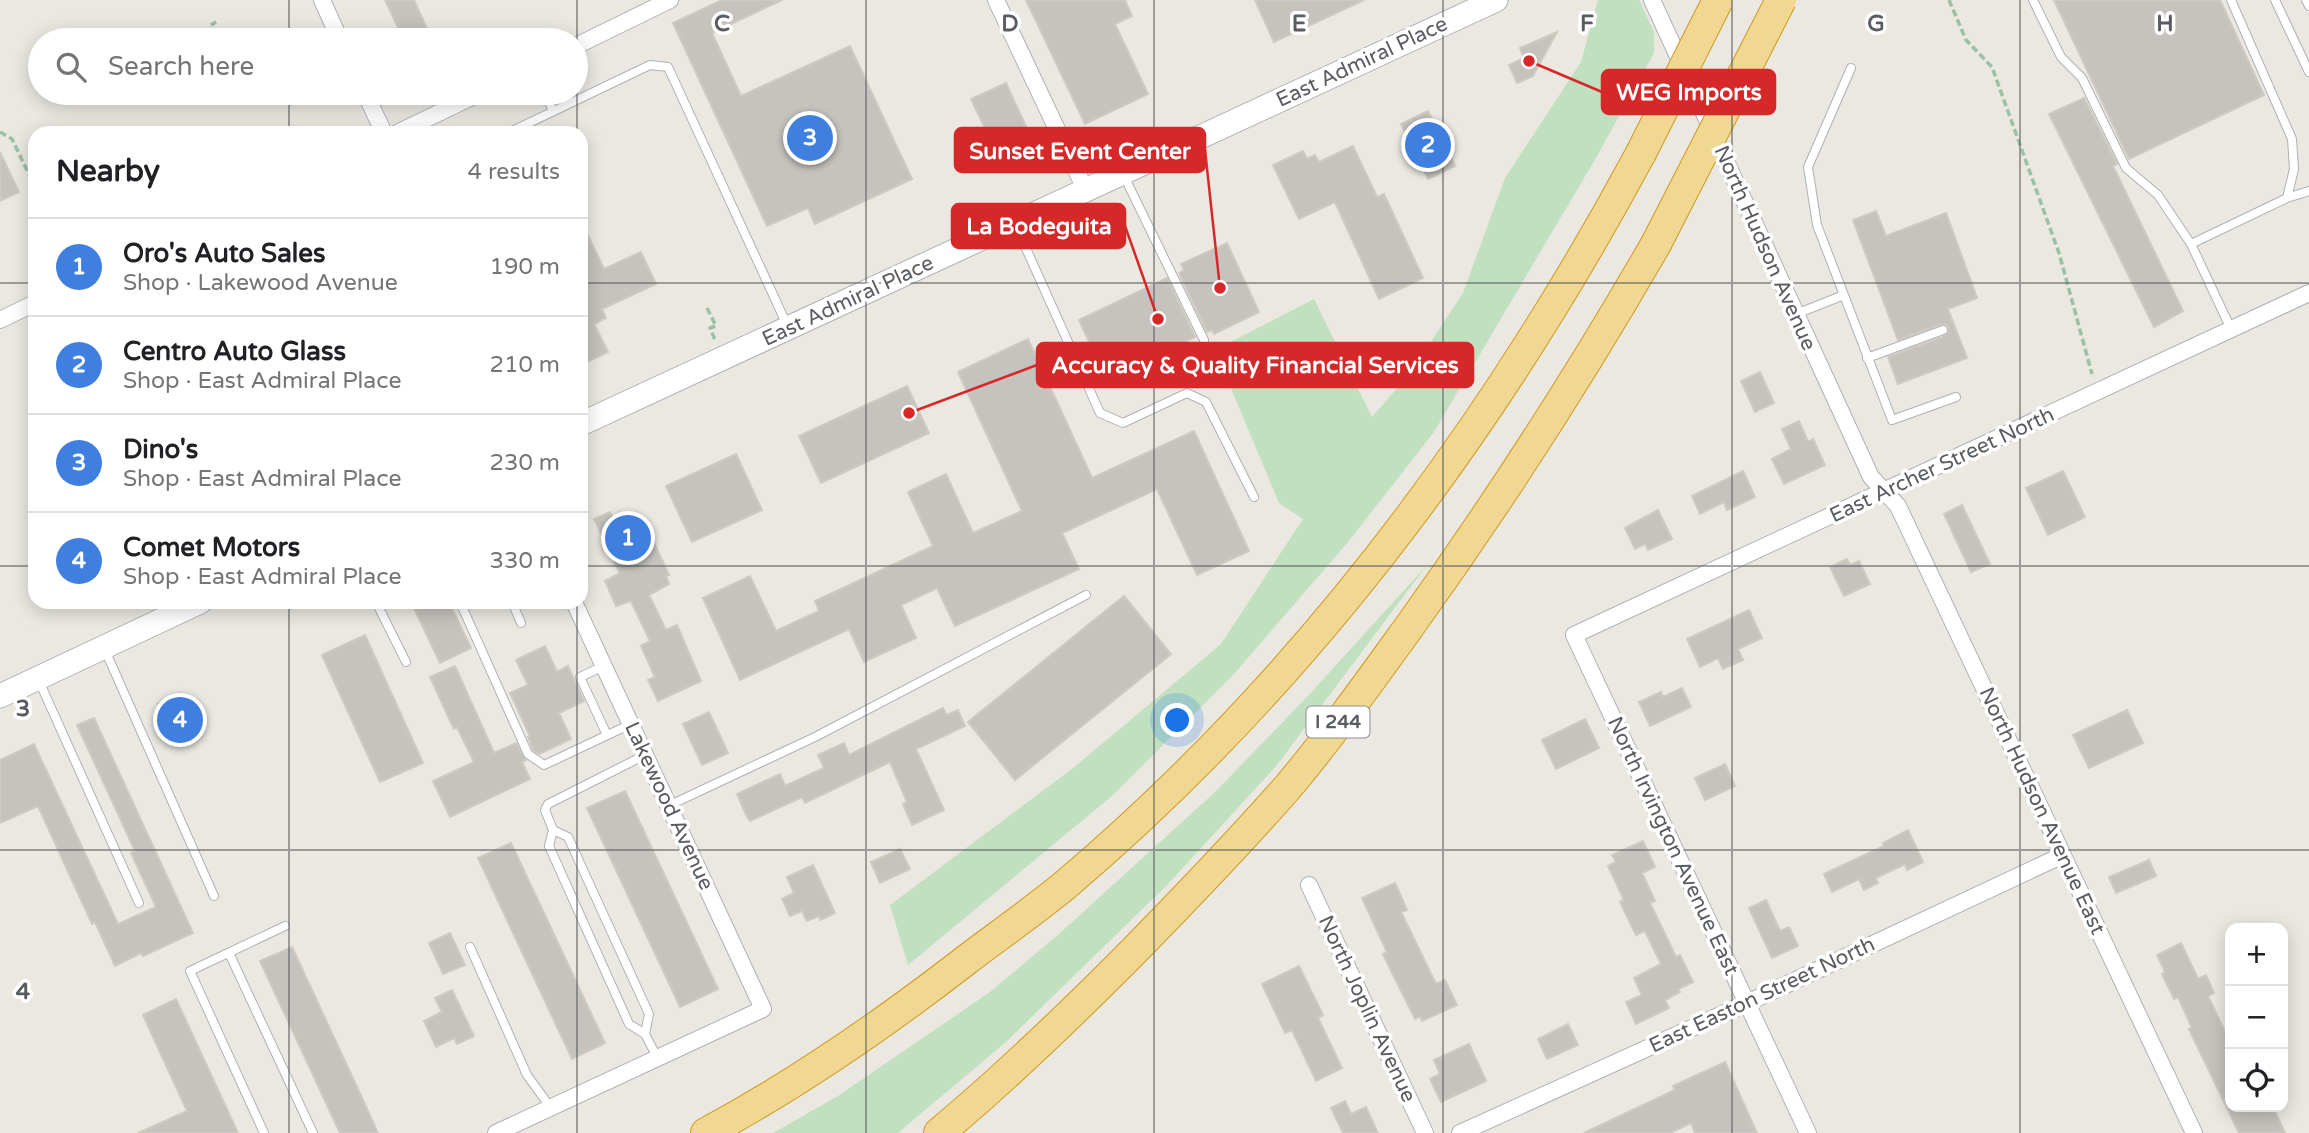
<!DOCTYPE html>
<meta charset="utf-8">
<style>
:root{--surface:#fff;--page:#f2f2f2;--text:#202124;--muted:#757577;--line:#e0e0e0;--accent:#b45309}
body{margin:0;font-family:"Varela Round",sans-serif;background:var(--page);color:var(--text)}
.controls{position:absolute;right:21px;bottom:21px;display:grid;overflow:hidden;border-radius:14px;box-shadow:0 4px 18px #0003}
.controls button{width:63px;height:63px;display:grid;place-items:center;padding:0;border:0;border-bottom:2px solid var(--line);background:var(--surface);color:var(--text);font:35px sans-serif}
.you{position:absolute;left:1178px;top:721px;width:24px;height:24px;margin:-18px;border:5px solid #fff;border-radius:50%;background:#1a73e8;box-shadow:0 0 0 10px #1a73e833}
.badge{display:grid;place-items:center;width:46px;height:46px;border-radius:50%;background:var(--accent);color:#fff;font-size:23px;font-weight:700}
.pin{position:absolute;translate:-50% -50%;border:4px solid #fff;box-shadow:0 2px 7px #0006}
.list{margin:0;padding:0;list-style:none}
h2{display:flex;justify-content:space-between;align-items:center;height:91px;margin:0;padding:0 28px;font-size:30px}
h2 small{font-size:23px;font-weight:400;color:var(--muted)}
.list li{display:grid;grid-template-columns:46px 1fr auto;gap:21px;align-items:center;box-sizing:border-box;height:98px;padding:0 28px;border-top:2px solid var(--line)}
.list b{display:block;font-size:26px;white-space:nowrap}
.list p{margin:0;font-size:23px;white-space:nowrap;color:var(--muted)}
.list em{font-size:23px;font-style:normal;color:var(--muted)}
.icon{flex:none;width:38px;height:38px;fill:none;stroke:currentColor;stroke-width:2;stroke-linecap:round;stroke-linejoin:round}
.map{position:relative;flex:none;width:2309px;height:1133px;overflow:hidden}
.search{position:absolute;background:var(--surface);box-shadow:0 4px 18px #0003;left:28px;top:28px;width:560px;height:77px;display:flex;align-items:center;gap:18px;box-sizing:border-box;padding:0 24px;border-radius:38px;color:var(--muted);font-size:26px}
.panel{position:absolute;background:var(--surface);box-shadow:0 4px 18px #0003;left:28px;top:126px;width:560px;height:483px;border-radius:21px}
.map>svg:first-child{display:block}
.green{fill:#c0e0c0}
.building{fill:#c6c3be;stroke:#cecac0;stroke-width:2}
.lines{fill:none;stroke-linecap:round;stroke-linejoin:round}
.service-casing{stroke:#aeb1b5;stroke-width:10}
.minor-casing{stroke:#aeb1b5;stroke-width:18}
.secondary-casing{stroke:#aeb0b5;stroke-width:25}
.motorway-casing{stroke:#d1991a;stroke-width:32}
.path{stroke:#9ac0a5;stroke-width:3.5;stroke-dasharray:7 3.5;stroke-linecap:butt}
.service{stroke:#fff;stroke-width:8}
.minor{stroke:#fff;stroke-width:16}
.secondary{stroke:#fff;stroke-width:23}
.motorway{stroke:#f0d893;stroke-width:30}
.motorway-bridge-casing{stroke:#d1991a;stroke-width:32;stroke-linecap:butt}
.motorway-bridge{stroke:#f0d893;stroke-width:30}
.grid{fill:none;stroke:#595c60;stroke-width:2;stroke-opacity:0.55}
.labels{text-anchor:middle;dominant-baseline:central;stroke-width:7;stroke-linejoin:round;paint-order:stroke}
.shield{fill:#fff;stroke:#8b8d90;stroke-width:2}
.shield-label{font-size:19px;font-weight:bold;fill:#595c60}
.street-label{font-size:21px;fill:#595c60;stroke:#fff}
.grid-label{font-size:23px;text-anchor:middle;font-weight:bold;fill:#595c60;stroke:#fff;stroke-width:7;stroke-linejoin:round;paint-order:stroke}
.leader{fill:none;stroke:#d62828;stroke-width:2.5}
.callout-dot{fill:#d62828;stroke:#fff;stroke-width:2.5}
.callout{fill:#d62828;stroke:#d62828;stroke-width:2.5}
.callout-label{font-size:23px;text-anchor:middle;font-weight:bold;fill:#fff}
</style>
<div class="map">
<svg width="2309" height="1133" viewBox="0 0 2309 1133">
<rect width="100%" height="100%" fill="#eae8e1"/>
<path class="green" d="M1598 0H1639L1654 32V53L1597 156 1434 432 1348 542 1234 674 1112 796 908 965 890 905 1072 769 1221 644 1303 519 1279 503 1215 350 1314 299 1372 417 1411 372 1463 293 1505 178 1581 62Z
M1427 565 1277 765 1168 884 1007 1041 898 1133H773L838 1096 990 992 1059 934 1214 793 1307 697Z"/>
<path class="building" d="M385 0H414L432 40H404Z
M722 0H782L712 33 741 96 850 46 912 179 815 224 808 208 767 226 673 23Z
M1026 0H1125L1132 16 1115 24 1148 94 1085 124Z
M1255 0H1364L1274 42Z
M2054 0H2220L2264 95 2129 159Z
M1557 32 1533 76 1517 83 1509 65 1524 58 1520 48Z
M1006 83 1035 146 1001 162 971 99Z
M2084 98 2117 164 2113 166 2183 311 2154 327 2049 114Z
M1428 111 1455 166 1428 179 1401 124Z
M1353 146 1377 197 1384 194 1423 278 1379 299 1335 202 1299 219 1273 165 1303 151 1307 159 1315 155 1319 162Z
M0 152 19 192 0 201Z
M1876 211 1886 236 1946 213 1977 298 1948 309 1967 358 1898 384 1888 357 1945 336 1949 328 1947 325 1941 324 1898 340 1853 220Z
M581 221 604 269 641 252 656 284 602 309 606 318 594 324 608 352 581 365Z
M1227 243 1259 312 1214 334 1212 330 1207 332 1179 273 1184 270 1181 264Z
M1167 278 1195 337 1106 379 1079 320Z
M1028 339 1092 478 1194 431 1249 551 1197 575 1157 489 1062 533 1079 569 955 626 937 588 901 605 916 638 864 662 849 629 740 680 703 598 750 576 776 631 819 611 815 601 933 546 908 492 946 474 973 533 1022 511 958 372Z
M1760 372 1774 403 1755 412 1741 381Z
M907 386 929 433 821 483 799 436Z
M1799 421 1808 442 1813 439 1825 465 1784 484 1772 459 1791 449 1782 429Z
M736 454 762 510 692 542 666 486Z
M1743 471 1755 497 1727 510 1724 502 1700 514 1692 496Z
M2063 471 2085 517 2048 535 2026 488Z
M1962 505 1990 564 1971 572 1944 514Z
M1658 510 1672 539 1648 550 1645 544 1635 549 1625 528Z
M610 512 619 531 643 519 669 575 666 576 669 584 649 595 666 630 677 625 701 681 658 701 648 680 655 677 641 646 650 641 631 601 616 606 605 581 620 573 594 519Z
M1847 559 1850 565 1859 561 1870 584 1844 596 1830 567Z
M1124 596 1171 654 1015 780 968 722Z
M411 602H449L471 648 440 663Z
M1749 610 1762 638 1738 649 1743 660 1723 669 1718 658 1700 667 1687 639Z
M365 635 423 763 380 782 322 655Z
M545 646 557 672 568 666 584 701 559 713 571 739 539 754 533 750 528 737 530 736 510 693 528 685 516 660Z
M455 666 494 753 516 743 526 760 522 762 530 779 450 817 433 781 474 762 457 727 454 729 430 677Z
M1682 688 1691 707 1650 726 1639 702 1661 692 1663 697Z
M181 693 201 736 178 746 158 704Z
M943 708 947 715 958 710 965 726 916 749 944 810 912 825 903 804 907 802 890 762 805 803 802 797 750 821 746 815 737 794 780 774 785 786 824 768 818 755 844 743 849 755Z
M2127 710 2143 743 2089 768 2073 735Z
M709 712 728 753 702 765 683 724Z
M94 718 193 933 143 956 141 953 115 966 95 922 92 924 38 806 0 823V760L34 744 118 924 156 907 131 853 135 851 77 725Z
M1585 719 1599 748 1556 769 1542 740Z
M1725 764 1735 786 1705 800 1695 778Z
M625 791 718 989 680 1007 587 808Z
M1908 830 1923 862 1907 870 1905 864 1876 878 1878 883 1864 890 1859 879 1832 892 1824 874 1884 846 1883 843Z
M1643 841 1655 867 1642 873 1655 901 1650 903 1676 957 1680 955 1693 982 1678 989 1680 992 1665 1000 1669 1008 1636 1024 1626 1002 1642 995 1634 978 1661 964 1645 931 1636 935 1620 902 1624 900 1608 866 1616 862 1612 855Z
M511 843 605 1043 572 1059 478 858Z
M900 849 910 869 880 883 871 862Z
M2149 860 2156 876 2116 893 2109 877Z
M813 865 835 913 820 920 819 916 807 921 802 911 790 916 782 899 794 893 787 877Z
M1395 883 1407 910 1401 912 1436 984 1445 980 1457 1005 1422 1021 1420 1016 1415 1019 1395 979 1383 954 1387 952 1362 898Z
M1766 900 1780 931 1789 927 1798 946 1772 958 1749 908Z
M450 933 465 965 443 974 429 943Z
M2181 943 2198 979 2206 975 2214 993 2208 996 2230 1042V1107H2273L2285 1133H2239L2189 1029 2192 1028 2178 997 2174 999 2162 974 2165 972 2157 955Z
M292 947 363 1100 378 1133H340L260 961Z
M1299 966 1323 1015 1318 1018 1342 1068 1316 1081 1292 1030 1285 1033 1262 984Z
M452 990 474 1036 457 1044 454 1038 436 1047 424 1021 442 1012 435 998Z
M176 999 238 1133H138L187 1111 143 1015Z
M1568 1024 1578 1045 1547 1059 1538 1039Z
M1469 1044 1486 1081 1441 1102 1430 1079 1440 1074 1434 1060Z
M1725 1062 1757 1133H1695L1691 1123 1670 1133H1584L1675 1090 1673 1086Z
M1345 1101 1351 1114 1366 1107 1378 1133H1343L1331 1108Z"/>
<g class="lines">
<g class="service-casing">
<path id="service" d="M2033 0 2061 57 2082 78 2126 168 2158 195 2191 244
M2275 0 2309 72
M2306 0 2309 6
M1851 68 1808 167 1817 225 1892 420 1956 397
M545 93 553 111
M508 133 650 65 668 67 787 325
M1124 176 1204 340
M2287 198 2309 191
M1015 224 1100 413 1123 423 1187 393 1206 402 1254 497
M1796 314 1844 295
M2231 329 2191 244 2287 198 2294 169 2292 139 2231 0
M1867 358 1943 330
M376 602 406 662
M460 602 528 754 544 765 631 724
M512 602 521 623
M105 650 214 896
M604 666 580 677 607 735
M39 681 139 903
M645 755 558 799 548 804 545 810 553 830 549 846 629 1024 645 1034 658 1059
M668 806 815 737 1086 595
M553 830 568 837 649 1014 645 1034
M470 947 527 1075 551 1108
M229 953 313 1133
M264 1133 190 971 285 926"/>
</g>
<g class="minor-casing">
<path id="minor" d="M322 0 340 40
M996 0 1086 191
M1652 0 1871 477 1898 506 2194 1133
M576 46 670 0
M365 93 384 133
M397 133 480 93
M0 320 35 303
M1309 885 1425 1133
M496 1133 763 1009 574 602
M1460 1133 1747 1003 2063 855
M1808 1133 1574 635 2309 293"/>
</g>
<g class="secondary-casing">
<path id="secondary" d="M581 424 1496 0
M0 696 200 602"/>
</g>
<g class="motorway-casing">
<path id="motorway" d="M706 1133C795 1085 885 1023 965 961 998 936 1032 912 1064 886 1305 682 1492 430 1641 153
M939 1133C1004 1079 1065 1020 1125 960 1180 904 1235 847 1287 788 1330 737 1370 681 1409 627 1498 503 1580 376 1656 244"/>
</g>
<path class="path" d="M1949 0 1966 40 1992 67 2059 253 2092 374
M211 25 216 22
M196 39 197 40
M0 132 12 139 35 187
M707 308 716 326 710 328 715 340"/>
<use href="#service" class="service"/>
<use href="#minor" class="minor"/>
<use href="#secondary" class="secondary"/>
<use href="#motorway" class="motorway"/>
<g class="motorway-bridge-casing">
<path id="motorway-bridge" d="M1641 153 1718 0
M1656 244 1781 0"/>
</g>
<use href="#motorway-bridge" class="motorway-bridge"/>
</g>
<path class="grid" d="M289 0V40M577 0V133M866 0V1133M1154 0V1133M1443 0V1133M1732 0V1133M2020 0V1133M289 93V133M0 283H35M581 283H2309M0 566H35M581 566H2309M289 602V1133M577 602V1133M0 850H2309"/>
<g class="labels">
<rect class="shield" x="1306.5" y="706.5" width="63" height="31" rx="5"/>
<g class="shield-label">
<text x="1338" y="722">I 244</text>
</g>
<g class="street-label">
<text transform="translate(1362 62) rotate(-25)">East Admiral Place</text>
<text transform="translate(1765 248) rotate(66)">North Hudson Avenue</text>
<text transform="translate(848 301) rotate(-25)">East Admiral Place</text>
<text transform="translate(1942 465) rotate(-25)">East Archer Street North</text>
<text transform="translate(669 806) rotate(65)">Lakewood Avenue</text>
<text transform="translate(2042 811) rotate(65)">North Hudson Avenue East</text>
<text transform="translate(1673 846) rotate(65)">North Irvington Avenue East</text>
<text transform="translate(1762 995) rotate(-25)">East Easton Street North</text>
<text transform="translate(1367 1009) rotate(65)">North Joplin Avenue</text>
</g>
</g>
<g class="grid-label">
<text x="722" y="31">C</text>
<text x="1010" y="31">D</text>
<text x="1299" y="31">E</text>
<text x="1587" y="31">F</text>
<text x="1876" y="31">G</text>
<text x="2165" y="31">H</text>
<text x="23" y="716">3</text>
<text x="23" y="999">4</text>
</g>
<path class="leader" d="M1529 61L1602 92M1220 288L1205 150M1158 319L1125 226M909 413L1037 365"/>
<g class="callout-dot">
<circle cx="1529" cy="61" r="7"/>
<circle cx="1220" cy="288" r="7"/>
<circle cx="1158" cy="319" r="7"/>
<circle cx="909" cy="413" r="7"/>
</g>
<g class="callout">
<rect x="1602" y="70" width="173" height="44" rx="7"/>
<rect x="955" y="128" width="250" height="44" rx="7"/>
<rect x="952" y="204" width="173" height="44" rx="7"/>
<rect x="1037" y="343" width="436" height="44" rx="7"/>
</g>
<g class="callout-label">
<text x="1689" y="100">WEG Imports</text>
<text x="1080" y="159">Sunset Event Center</text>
<text x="1039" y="234">La Bodeguita</text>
<text x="1255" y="373">Accuracy &amp; Quality Financial Services</text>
</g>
</svg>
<div class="controls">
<button>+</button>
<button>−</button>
<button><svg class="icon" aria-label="locate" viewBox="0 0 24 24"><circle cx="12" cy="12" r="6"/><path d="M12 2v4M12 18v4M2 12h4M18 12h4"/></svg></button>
</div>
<div class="you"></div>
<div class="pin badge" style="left:628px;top:538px;background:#3f7fe0">1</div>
<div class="pin badge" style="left:1428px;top:145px;background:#3f7fe0">2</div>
<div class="pin badge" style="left:810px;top:138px;background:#3f7fe0">3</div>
<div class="pin badge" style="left:180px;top:720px;background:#3f7fe0">4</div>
<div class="search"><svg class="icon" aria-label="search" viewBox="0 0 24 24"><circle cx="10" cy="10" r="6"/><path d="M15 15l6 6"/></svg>Search here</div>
<section class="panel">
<h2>Nearby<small>4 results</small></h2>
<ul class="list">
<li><span class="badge" style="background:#3f7fe0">1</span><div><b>Oro's Auto Sales</b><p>Shop · Lakewood Avenue</p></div><em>190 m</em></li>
<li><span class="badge" style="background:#3f7fe0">2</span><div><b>Centro Auto Glass</b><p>Shop · East Admiral Place</p></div><em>210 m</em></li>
<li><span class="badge" style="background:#3f7fe0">3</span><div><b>Dino's</b><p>Shop · East Admiral Place</p></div><em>230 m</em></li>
<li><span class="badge" style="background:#3f7fe0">4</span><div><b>Comet Motors</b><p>Shop · East Admiral Place</p></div><em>330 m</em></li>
</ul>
</section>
</div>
